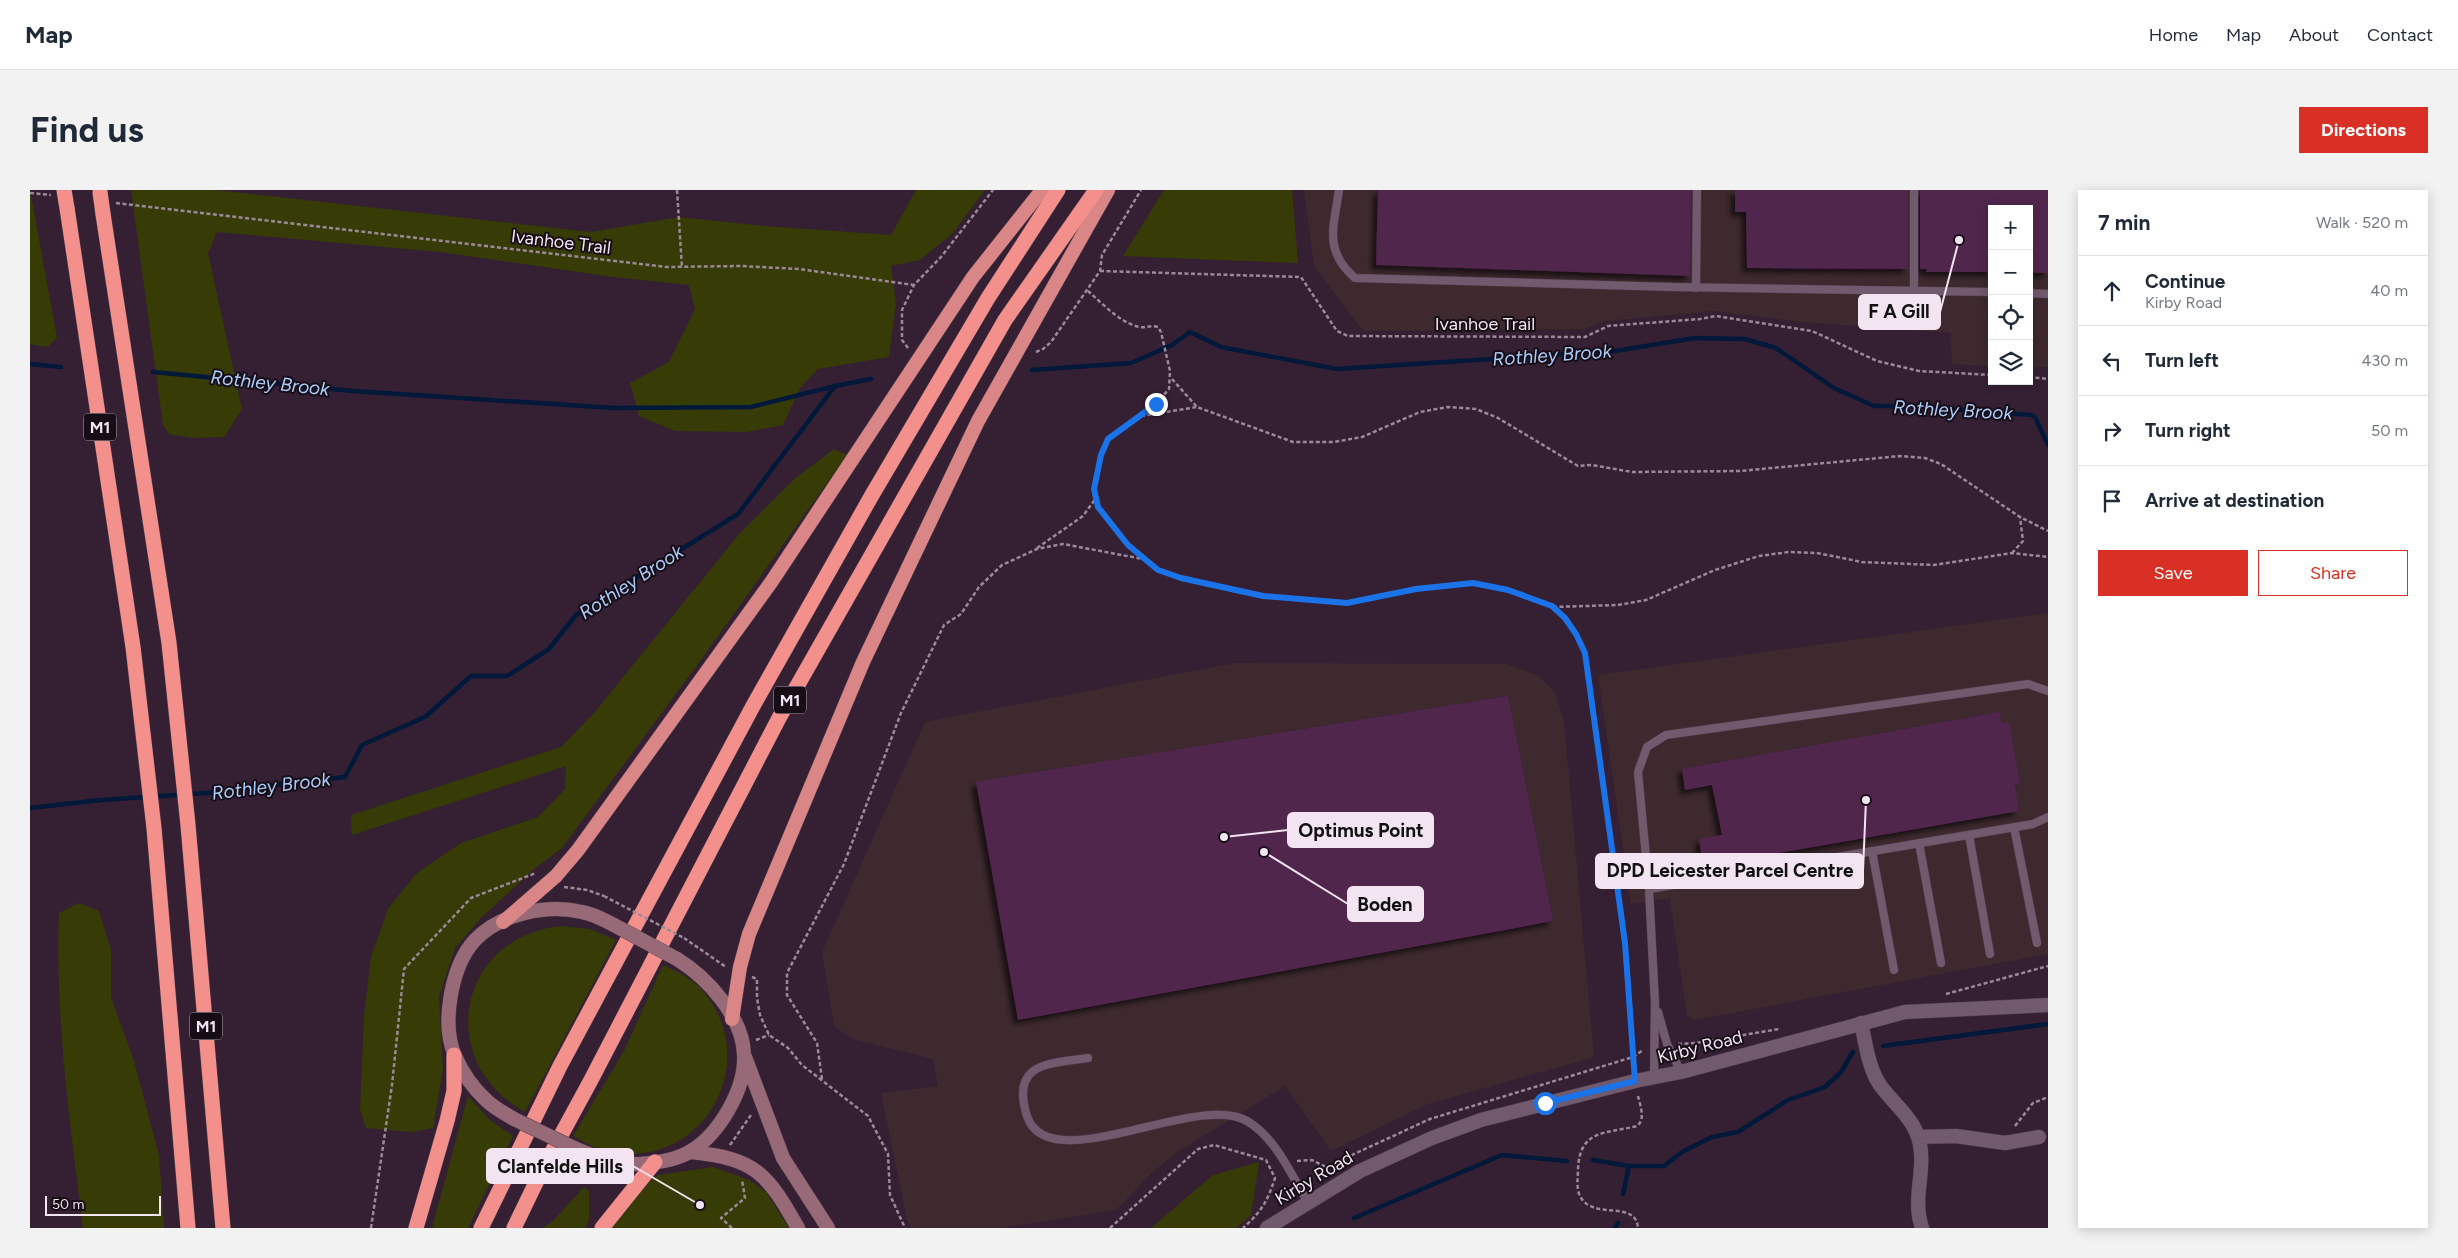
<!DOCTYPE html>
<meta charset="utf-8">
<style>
:root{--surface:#fff;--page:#f2f2f3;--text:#1f2937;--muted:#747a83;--line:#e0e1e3;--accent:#d93025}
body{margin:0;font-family:Figtree,sans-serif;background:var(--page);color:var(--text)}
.controls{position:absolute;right:15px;top:15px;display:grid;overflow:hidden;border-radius:0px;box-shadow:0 2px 12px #0003}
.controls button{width:45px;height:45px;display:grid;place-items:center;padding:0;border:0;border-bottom:1px solid var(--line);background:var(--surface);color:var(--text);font:25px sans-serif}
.scale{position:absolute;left:15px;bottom:12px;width:116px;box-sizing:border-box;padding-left:5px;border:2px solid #f2e4f0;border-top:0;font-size:14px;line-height:18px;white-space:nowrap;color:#f2e4f0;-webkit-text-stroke:4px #170d16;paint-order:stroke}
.stop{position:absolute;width:15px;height:15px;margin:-11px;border:4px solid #1a73e8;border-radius:50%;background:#fff}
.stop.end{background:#1a73e8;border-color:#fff;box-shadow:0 1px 5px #0008}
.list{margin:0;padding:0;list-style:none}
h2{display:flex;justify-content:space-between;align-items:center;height:65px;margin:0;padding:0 20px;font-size:21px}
h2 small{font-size:16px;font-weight:400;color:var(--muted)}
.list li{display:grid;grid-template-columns:32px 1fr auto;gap:15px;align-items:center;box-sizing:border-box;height:70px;padding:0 20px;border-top:1px solid var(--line)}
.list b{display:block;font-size:19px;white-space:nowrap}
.list p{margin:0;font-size:16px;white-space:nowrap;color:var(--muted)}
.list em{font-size:16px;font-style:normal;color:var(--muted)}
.actions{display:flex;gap:10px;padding:15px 20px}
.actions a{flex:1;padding:11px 0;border:1px solid var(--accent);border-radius:0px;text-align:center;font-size:18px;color:var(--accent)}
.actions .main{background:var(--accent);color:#fff}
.icon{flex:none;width:28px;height:28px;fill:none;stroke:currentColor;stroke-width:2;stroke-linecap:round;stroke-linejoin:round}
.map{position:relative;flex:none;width:2018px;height:1038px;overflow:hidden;border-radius:0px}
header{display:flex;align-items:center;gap:30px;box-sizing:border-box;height:70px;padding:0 25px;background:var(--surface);border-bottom:1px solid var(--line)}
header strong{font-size:24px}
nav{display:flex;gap:28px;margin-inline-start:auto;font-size:18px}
.intro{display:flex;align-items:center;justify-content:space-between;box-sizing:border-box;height:120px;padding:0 30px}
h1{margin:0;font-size:35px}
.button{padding:12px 22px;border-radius:0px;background:var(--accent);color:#fff;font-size:18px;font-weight:700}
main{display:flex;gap:30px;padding:0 30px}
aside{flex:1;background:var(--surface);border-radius:0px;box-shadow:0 2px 12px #0003}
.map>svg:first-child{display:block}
.industrial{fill:#3d292e}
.green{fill:#373b05}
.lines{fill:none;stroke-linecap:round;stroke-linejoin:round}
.stream{stroke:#00193a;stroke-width:4.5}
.building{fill:#51254e;filter:url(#shadow)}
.service-casing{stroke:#4f3e4e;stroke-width:9}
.minor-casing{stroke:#4f3e4e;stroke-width:15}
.tertiary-casing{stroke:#4f3e4e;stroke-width:15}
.secondary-casing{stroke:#4f3e4e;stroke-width:15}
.trunk-casing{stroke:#4f3e4e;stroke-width:15}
.motorway-casing{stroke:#4f3e4e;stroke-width:16}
.path{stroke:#9b8999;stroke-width:2.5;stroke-dasharray:4 2.5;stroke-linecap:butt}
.service{stroke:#71596e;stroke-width:8}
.minor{stroke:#71596e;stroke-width:14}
.tertiary{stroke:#71596e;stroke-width:14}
.secondary{stroke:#986a77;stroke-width:14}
.trunk{stroke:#da8586;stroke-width:14}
.motorway{stroke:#f4908c;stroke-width:15}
.secondary-bridge-casing{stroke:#4f3e4e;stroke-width:15;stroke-linecap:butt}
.motorway-bridge-casing{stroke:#4f3e4e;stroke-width:16;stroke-linecap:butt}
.path-bridge{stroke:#9b8999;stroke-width:2.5;stroke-dasharray:4 2.5;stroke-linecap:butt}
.secondary-bridge{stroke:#986a77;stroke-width:14}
.motorway-bridge{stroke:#f4908c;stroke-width:15}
.route{stroke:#1a73e8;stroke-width:6}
.labels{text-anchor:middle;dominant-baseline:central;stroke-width:4;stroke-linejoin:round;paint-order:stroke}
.shield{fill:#170d16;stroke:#b0a4af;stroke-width:1}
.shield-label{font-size:16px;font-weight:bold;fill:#f2e4f0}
.street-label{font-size:18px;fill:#f2e4f0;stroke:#170d16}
.water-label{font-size:19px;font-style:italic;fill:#abcdf9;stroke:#170d16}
.leader{fill:none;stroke:#f2e4f0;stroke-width:2}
.callout-dot{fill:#f2e4f0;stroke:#170d16;stroke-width:2}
.callout{fill:#f2e4f0;stroke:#f2e4f0;stroke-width:2}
.callout-label{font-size:19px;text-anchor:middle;font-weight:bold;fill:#111}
</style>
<header>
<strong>Map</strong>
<nav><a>Home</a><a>Map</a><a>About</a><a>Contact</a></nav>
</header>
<div class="intro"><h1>Find us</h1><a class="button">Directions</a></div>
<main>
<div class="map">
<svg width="2018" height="1038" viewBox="0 0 2018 1038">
<defs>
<filter id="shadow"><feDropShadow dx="-4.5" dy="4.5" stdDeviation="2.5" flood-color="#0009"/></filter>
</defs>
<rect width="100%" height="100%" fill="#352033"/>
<path class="industrial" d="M1274 0H2018V177H1999V19H1962V176L1922 174 1921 143 1773 132 1684 121 1576 131 1554 139 1333 141 1284 76Z
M2018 423V764L1664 830 1657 826 1640 708 1601 714 1568 485Z
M1205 473 1477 474 1509 486 1518 495 1525 503 1534 531 1564 867 1398 914 1301 961 1255 896 1149 961 1125 980 1086 1020 971 1038H881L877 1029 851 903 908 896 903 869 822 849 804 836 792 762 895 532Z"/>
<path class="green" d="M0 0 27 148 17 157 0 154Z
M101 0H185L561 42 649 27 735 36 861 45 886 0H955L923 43 890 70 861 76 866 113 859 167 788 179 770 198 753 235 717 242 645 241 609 226 600 193 639 172 665 119 659 95 583 87 410 62 187 42 178 63 212 219 194 247 163 248 139 244 133 235Z
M1134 0H1262L1268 73 1093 66Z
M804 259 817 265 668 474 531 659 504 679 452 727 425 758 409 807 413 880 403 938 382 942 336 938 330 920 334 826 341 766 359 717 387 683 431 653 508 627 535 599 536 576 322 645 321 625 531 557 564 523 710 343 763 290Z
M49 713 69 721 81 760V807L104 871 129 965 134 1038H53C40 933 25 829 29 723Z
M531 736 560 739 586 750 495 922C404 872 427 747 531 736Z
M633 775C645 781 658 786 668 796 736 865 677 980 581 962 567 959 555 953 543 946L594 861Z
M438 906 460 930 483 946 438 1038H402Z
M1229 972 1221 1025 1206 1038H1121L1183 985Z
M683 977 719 990 736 1002 759 1038H580L607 999 628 985Z
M554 997 559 1001V1031L555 1038H513L524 1030Z"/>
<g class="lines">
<path class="stream" d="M0 174 31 177
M1002 180 1101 173 1142 155 1160 142 1191 157 1307 179 1585 161 1665 148 1715 149 1746 158 1804 198 1844 216H1883L2001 225 2005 227 2018 255
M123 182 323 201 584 218 721 217 805 196
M0 618 71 610 177 603 315 587 332 555 395 527 441 486H477L519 459 546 425 708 324 805 196 841 189
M1853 856 2018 834
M1563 970 1599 976H1634L1652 962 1682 947 1708 942 1758 910 1795 897 1811 882 1823 862
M1593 1004 1599 976
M1324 1028 1472 965 1537 971
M1585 1038 1588 1033"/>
</g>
<path class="building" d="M1348 0H1661L1660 86 1346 75Z
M1705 0H1878V79L1717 78 1716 22H1705Z
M1890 0H2018V83H1999V19H1962V82H1896L1897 79H1890Z
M1478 506 1523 731 988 830 946 592Z
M1969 522 1972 533 1979 532 1990 594 1985 595 1989 621 1732 666 1733 672 1674 682 1669 649 1692 645 1682 595 1655 600 1652 579Z"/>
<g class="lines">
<g class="service-casing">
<path id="service" d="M1309 0C1304 37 1293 60 1325 88L1643 97 1962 102
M1884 0V100
M1666 98 1667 0
M1999 103 2018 104
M1984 637 2007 753
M1939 645 1960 764
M1889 653 1911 773
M1842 661 1864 780
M1619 699 2003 634 2018 627
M1628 822 1637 854 1651 882
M1058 868C1019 874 980 872 997 926 1018 991 1168 901 1217 931 1246 948 1261 985 1278 1012
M1624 888 1625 813 1619 699 1608 582 1617 557 1636 545 1998 494 2018 501"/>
</g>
<g class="minor-casing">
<path id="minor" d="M1831 833C1836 854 1838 877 1850 895 1862 912 1882 927 1888 947 1898 978 1881 1006 1892 1038
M1888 947 1926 946 1975 953 2009 947"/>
</g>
<g class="tertiary-casing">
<path id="tertiary" d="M1237 1038 1330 981 1402 948 1451 930 1605 891 1651 882 1875 822 2018 815"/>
</g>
<g class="secondary-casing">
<path id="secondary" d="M715 867 753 968 798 1038
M484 929C474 923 464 918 456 910 443 898 432 882 425 866 411 834 421 776 445 750 471 723 517 714 552 722 564 724 574 730 584 735
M540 956C562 966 585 975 609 974 625 973 647 970 661 961 689 944 716 899 714 865 713 827 678 788 647 769
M660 962C725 968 737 983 768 1038"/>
</g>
<g class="trunk-casing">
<path id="trunk" d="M473 732 526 686 548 660 742 391 943 87 1012 0
M702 829 710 777 719 744 833 472 948 231 1078 0"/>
</g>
<g class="motorway-casing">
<path id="motorway" d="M37 18 103 457 124 638 158 1038
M73 24 139 453 158 635 193 1038
M386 1038 417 931 424 901V865
M451 1038 530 876 723 516 842 305 958 108 1028 0
M484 1038 511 982 561 890 749 528 975 130 1066 0
M572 1038 625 972"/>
</g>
<path class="path" d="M647 0 652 78
M0 3 21 5
M86 13 636 77 711 76 769 79 884 95
M1070 81 1271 87 1307 141 1318 146 1555 147 1578 136 1670 129 1686 126 1782 141 1847 171 1889 181 1962 185
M1058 101C1073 114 1089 132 1109 137 1115 138 1121 135 1128 137L1131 142 1140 181 1139 199 1126 214 1079 249 1071 265 1064 299 1068 317 1098 355 1128 380 1151 388 1233 406 1317 413 1387 399 1443 393 1478 400 1522 417 1535 428 1546 443 1555 463 1595 753 1601 817 1604 878
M878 158 872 150V120L884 95 911 67 963 0
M1006 162 1013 159 1021 152 1070 81 1072 65 1111 0
M1999 187 2018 189
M1142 189 1167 217 1263 252H1304L1332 247 1390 222 1418 217 1446 219 1468 228 1548 276 1562 275 1602 282 1710 281 1870 266 1895 268 1911 274 1990 327 2018 341
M1111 226 1167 217
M1007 358 1053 326 1066 308
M1982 363 1993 351 1990 327
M1523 417 1588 415 1616 410 1685 380 1729 366 1759 362 1787 363 1832 372 1904 375 1982 363 2018 367
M534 697 557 700 574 706
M654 748 696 777
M722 787 727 789V808L730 825 739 845 758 858 772 875 838 926 858 964 860 1005 875 1038
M1916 804 2018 776
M726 850 739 845
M1648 854 1666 853 1749 839
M792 889 787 853 757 805V783L814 674 871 523 914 435 931 424 949 397 972 375 1007 359 1033 354 1113 369
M1608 906C1610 915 1616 929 1607 936 1575 944 1550 939 1548 979 1548 987 1546 999 1550 1006 1562 1031 1606 1009 1608 1038
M1985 936 2003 913 2018 907
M700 955 721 925
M1267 971 1282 970 1296 977 1400 929 1603 867 1613 860
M341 1038 362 895 374 779 441 708 506 683
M702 1038 691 1028 715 1008 712 990
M1080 1038 1168 959 1184 955 1236 970 1245 988C1237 1012 1232 1021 1213 1038"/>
<use href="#service" class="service"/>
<use href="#minor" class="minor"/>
<use href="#tertiary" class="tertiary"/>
<use href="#secondary" class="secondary"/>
<use href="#trunk" class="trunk"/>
<use href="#motorway" class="motorway"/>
<g class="secondary-bridge-casing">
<path id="secondary-bridge" d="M584 735 647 769
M484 929 540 956"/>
</g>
<g class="motorway-bridge-casing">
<path id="motorway-bridge" d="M34 0 37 18
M70 2 73 24"/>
</g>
<path class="path-bridge" d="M574 706 654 748"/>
<use href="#secondary-bridge" class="secondary-bridge"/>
<use href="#motorway-bridge" class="motorway-bridge"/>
</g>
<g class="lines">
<path class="route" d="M1126 214 1078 249 1071 265 1064 299 1068 317 1098 355 1128 380 1151 388 1233 406 1317 413 1386 399 1443 393 1478 400 1522 416 1535 428 1546 444 1555 463 1595 753 1605 891 1515 913"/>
</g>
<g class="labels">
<g class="shield">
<rect x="54" y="223.5" width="32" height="27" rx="4"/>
<rect x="744" y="496.5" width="32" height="27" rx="4"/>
<rect x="160" y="822.5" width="32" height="27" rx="4"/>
</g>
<g class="shield-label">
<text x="70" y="237">M1</text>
<text x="760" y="510">M1</text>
<text x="176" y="836">M1</text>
</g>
<g class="street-label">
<text transform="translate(531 52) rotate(7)">Ivanhoe Trail</text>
<text x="1455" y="134">Ivanhoe Trail</text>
<text transform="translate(1670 857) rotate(-14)">Kirby Road</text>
<text transform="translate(1284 988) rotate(-31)">Kirby Road</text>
</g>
<g class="water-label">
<text transform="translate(1522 165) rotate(-4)">Rothley Brook</text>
<text transform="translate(240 193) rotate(6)">Rothley Brook</text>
<text transform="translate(1923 220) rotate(3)">Rothley Brook</text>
<text transform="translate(601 392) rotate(-33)">Rothley Brook</text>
<text transform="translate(241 596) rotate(-7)">Rothley Brook</text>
</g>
</g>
<path class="leader" d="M1929 50L1910 122M1194 647L1258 640M1836 610L1833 681M1234 662L1318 714M670 1015L603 976"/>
<g class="callout-dot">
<circle cx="1929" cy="50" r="5"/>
<circle cx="1194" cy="647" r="5"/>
<circle cx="1836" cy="610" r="5"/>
<circle cx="1234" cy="662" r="5"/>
<circle cx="670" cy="1015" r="5"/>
</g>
<g class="callout">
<rect x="1829" y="105" width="81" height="34" rx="5"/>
<rect x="1258" y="623" width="145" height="34" rx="5"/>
<rect x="1566" y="664" width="267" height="34" rx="5"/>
<rect x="1318" y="697" width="75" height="34" rx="5"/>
<rect x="457" y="959" width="146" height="34" rx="5"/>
</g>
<g class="callout-label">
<text x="1869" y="128">F A Gill</text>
<text x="1331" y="647">Optimus Point</text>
<text x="1700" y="687">DPD Leicester Parcel Centre</text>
<text x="1355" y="721">Boden</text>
<text x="530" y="983">Clanfelde Hills</text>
</g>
</svg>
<div class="controls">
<button>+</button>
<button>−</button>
<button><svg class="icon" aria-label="locate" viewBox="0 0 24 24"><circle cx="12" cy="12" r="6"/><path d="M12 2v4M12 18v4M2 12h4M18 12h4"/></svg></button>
<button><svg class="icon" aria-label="layers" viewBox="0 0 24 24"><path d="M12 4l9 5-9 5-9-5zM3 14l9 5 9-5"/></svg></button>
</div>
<div class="scale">50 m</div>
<div class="stop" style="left:1515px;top:913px"></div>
<div class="stop end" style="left:1126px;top:214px"></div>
</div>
<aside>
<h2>7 min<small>Walk · 520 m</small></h2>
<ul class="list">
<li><svg class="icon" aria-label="ahead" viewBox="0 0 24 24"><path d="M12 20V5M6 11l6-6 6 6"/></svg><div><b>Continue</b><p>Kirby Road</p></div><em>40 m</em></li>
<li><svg class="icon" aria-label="left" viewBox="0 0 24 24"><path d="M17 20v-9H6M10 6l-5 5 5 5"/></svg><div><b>Turn left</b></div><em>430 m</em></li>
<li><svg class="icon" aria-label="right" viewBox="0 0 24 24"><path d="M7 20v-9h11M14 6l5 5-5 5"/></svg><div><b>Turn right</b></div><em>50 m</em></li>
<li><svg class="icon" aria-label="arrive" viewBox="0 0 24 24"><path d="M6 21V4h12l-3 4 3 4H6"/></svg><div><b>Arrive at destination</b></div></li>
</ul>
<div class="actions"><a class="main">Save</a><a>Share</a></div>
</aside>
</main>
